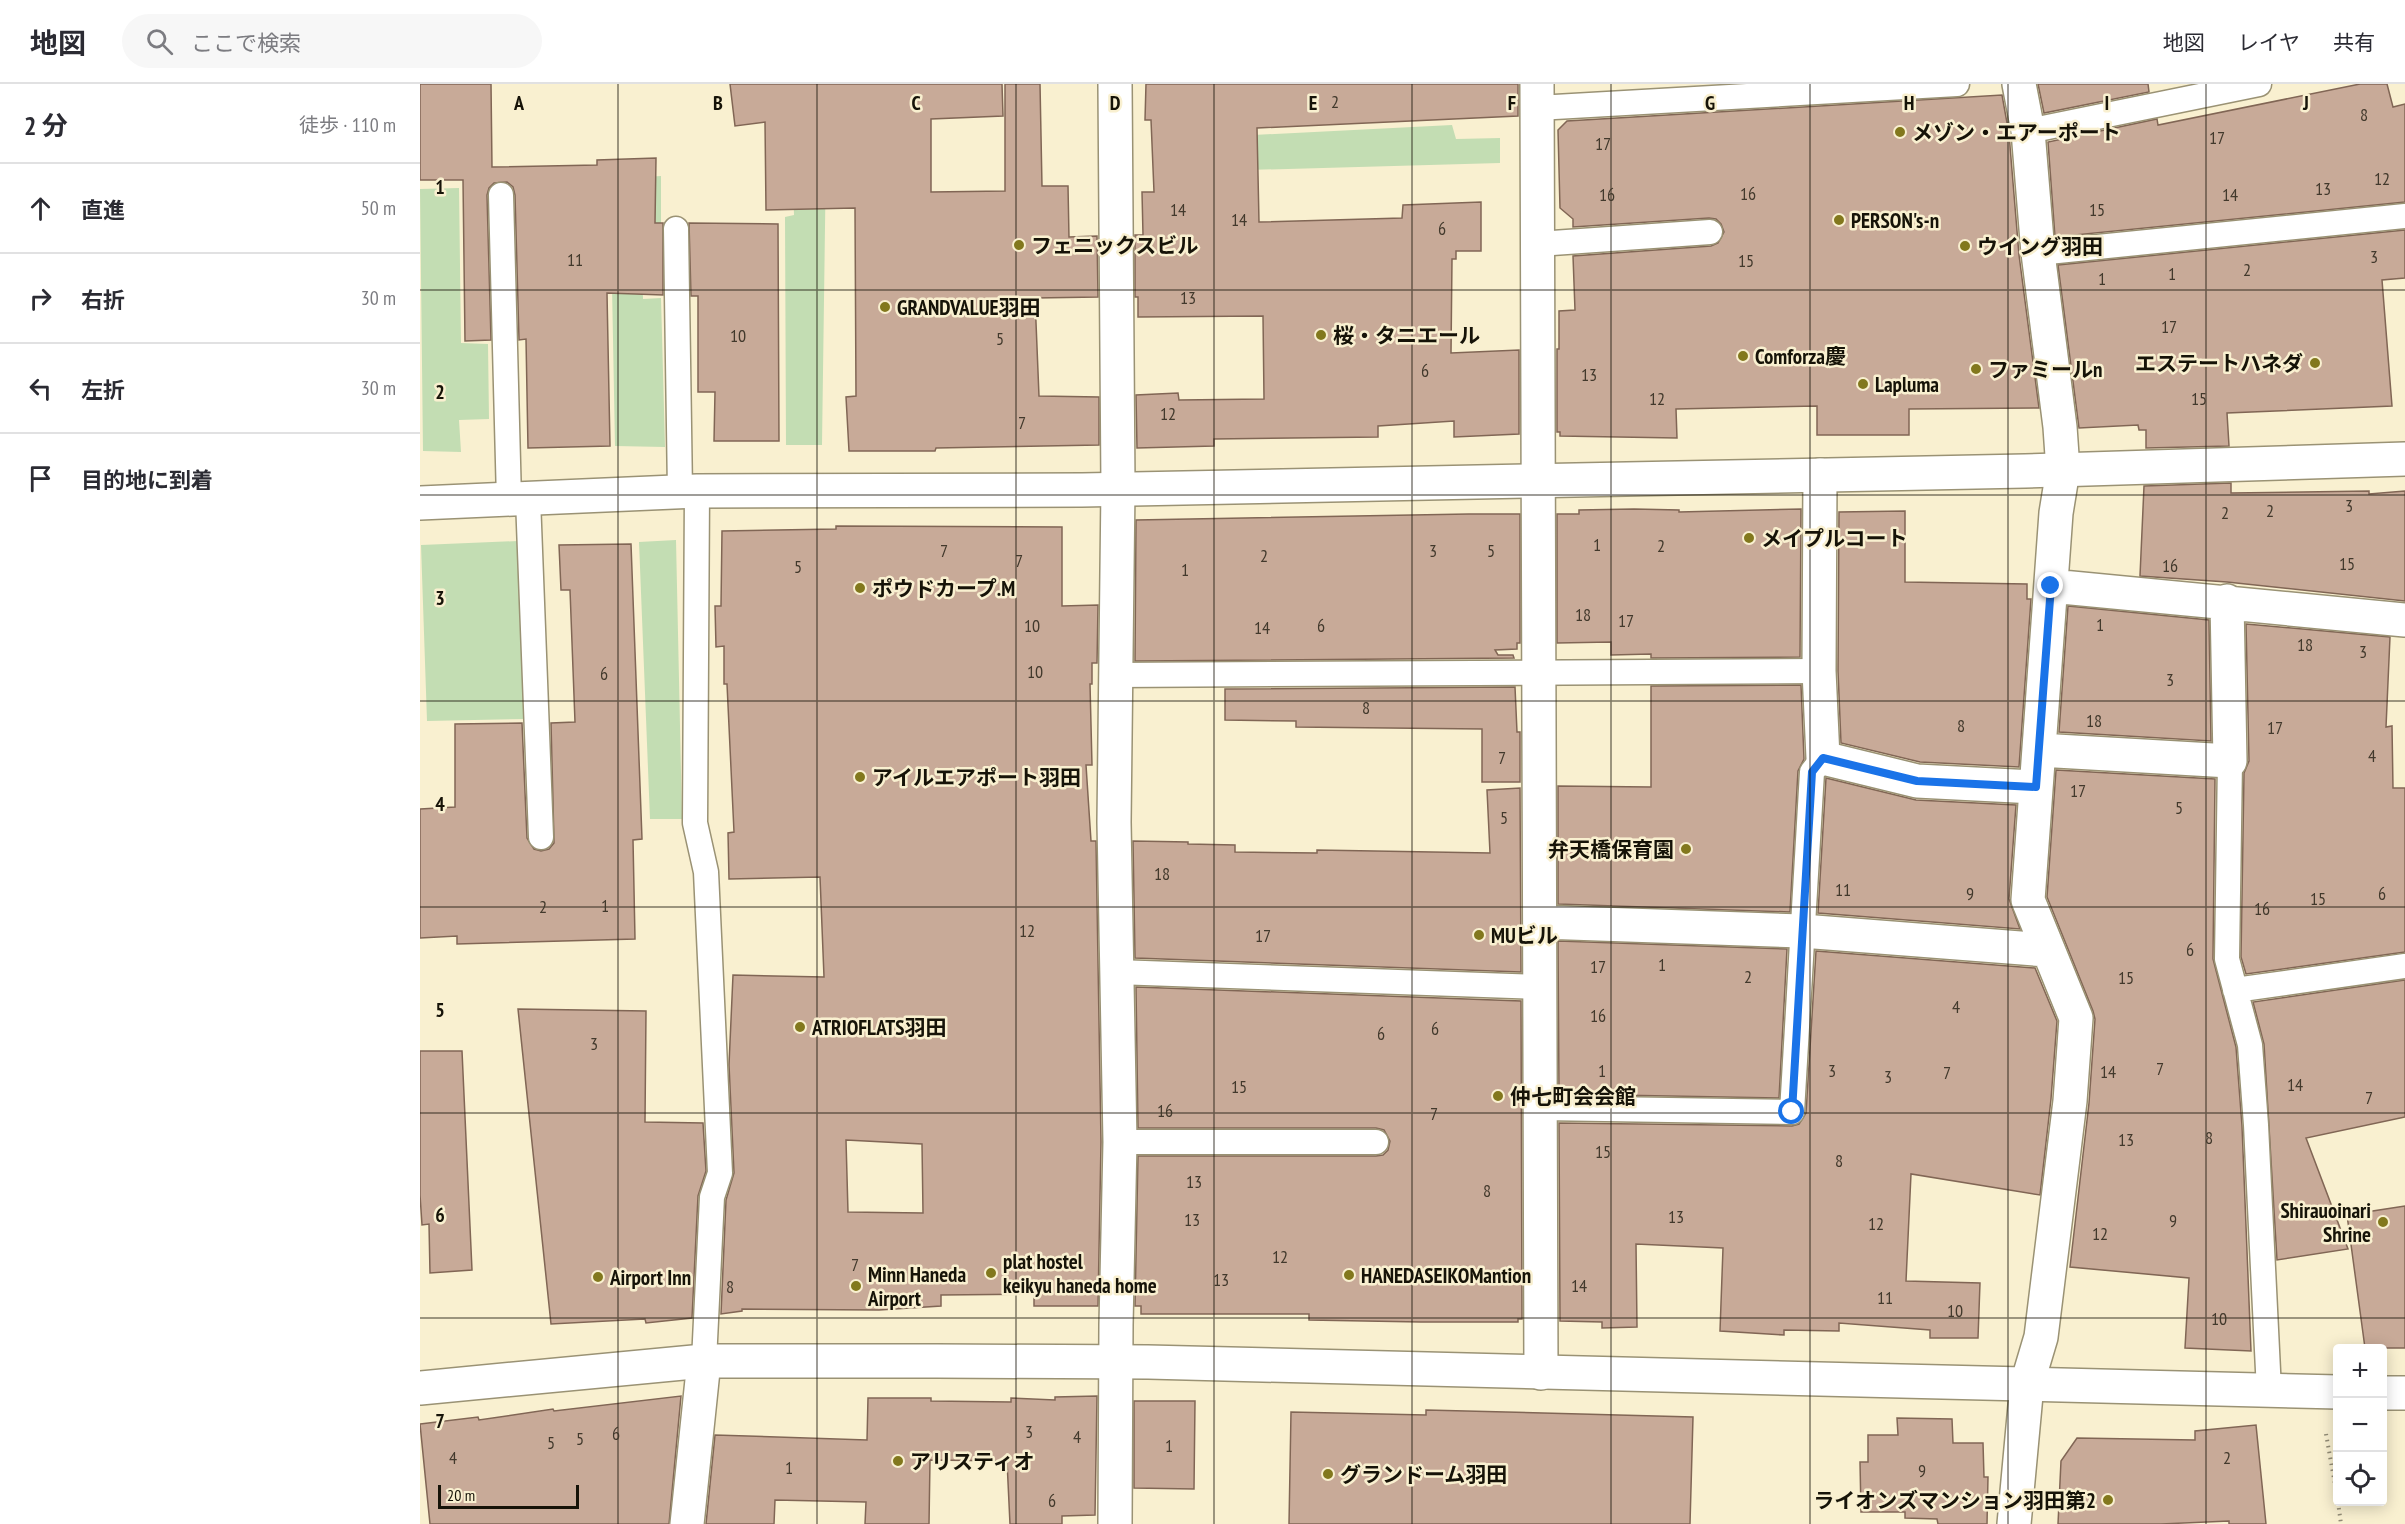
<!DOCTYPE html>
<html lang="ja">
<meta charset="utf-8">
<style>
:root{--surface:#fff;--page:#f7f7f7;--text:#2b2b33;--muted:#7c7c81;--line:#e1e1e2}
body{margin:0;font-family:"PT Sans Narrow","Noto Sans JP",sans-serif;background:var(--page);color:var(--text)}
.controls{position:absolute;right:18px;bottom:18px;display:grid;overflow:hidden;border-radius:6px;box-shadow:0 3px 15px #0003}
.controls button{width:54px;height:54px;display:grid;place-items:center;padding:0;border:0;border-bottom:2px solid var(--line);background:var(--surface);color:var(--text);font:30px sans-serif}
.scale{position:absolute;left:18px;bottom:15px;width:141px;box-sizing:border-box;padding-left:6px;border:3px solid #161308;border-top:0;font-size:16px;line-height:21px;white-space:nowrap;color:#161308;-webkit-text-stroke:4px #f9f0d0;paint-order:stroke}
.stop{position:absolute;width:18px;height:18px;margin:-14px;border:4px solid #1a73e8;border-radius:50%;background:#fff}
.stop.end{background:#1a73e8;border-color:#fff;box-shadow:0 2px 6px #0008}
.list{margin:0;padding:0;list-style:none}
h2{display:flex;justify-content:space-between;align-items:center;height:78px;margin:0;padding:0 24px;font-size:26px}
h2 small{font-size:20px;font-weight:400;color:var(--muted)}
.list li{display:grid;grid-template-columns:39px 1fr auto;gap:18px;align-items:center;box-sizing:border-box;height:90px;padding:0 24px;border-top:2px solid var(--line)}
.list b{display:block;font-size:22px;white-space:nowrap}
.list em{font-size:20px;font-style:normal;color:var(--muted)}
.icon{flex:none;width:33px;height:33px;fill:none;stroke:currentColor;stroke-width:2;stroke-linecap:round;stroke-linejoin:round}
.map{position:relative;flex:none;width:1985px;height:1440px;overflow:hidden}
header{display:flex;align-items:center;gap:36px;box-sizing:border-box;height:84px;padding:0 30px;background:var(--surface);border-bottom:2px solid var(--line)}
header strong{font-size:28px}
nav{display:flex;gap:33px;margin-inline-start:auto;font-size:21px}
.search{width:420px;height:54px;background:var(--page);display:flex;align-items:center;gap:15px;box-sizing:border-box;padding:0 21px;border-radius:33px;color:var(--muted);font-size:22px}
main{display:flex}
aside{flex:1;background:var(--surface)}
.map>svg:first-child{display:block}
.green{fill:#c3ddb3}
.building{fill:#c8aa98;stroke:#816655;stroke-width:1.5;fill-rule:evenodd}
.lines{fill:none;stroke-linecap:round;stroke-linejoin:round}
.lane-casing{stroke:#9a9274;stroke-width:27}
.street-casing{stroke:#9a9274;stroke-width:36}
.secondary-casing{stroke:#9a9274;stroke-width:36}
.path{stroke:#938c76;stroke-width:4;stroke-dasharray:1.5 4.5;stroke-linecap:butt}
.lane{stroke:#fff;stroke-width:24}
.street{stroke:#fff;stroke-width:33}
.secondary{stroke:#fff;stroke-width:33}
.route{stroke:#1a73e8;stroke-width:8}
.grid{fill:none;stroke:#161308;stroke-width:1.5;stroke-opacity:0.55}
.poi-dot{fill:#82781d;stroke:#f9f0d0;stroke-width:2}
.labels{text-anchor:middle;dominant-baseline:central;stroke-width:5;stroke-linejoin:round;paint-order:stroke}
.number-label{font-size:18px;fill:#42392c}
.poi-label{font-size:21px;font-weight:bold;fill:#161308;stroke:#f9f0d0;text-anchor:start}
.grid-label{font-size:20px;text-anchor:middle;font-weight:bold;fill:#161308;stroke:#f9f0d0;stroke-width:5;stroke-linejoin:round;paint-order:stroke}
</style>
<header>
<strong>地図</strong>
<div class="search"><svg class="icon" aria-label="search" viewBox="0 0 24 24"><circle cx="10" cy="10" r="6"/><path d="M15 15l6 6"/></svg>ここで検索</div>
<nav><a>地図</a><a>レイヤ</a><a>共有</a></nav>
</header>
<main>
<aside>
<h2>2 分<small>徒歩 · 110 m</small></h2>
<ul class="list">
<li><svg class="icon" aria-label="ahead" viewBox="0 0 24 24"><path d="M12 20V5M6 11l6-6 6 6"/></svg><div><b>直進</b></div><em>50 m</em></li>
<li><svg class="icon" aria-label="right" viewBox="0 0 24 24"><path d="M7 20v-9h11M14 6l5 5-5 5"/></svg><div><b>右折</b></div><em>30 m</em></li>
<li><svg class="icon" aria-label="left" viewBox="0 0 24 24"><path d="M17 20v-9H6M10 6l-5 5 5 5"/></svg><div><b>左折</b></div><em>30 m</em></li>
<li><svg class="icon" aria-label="arrive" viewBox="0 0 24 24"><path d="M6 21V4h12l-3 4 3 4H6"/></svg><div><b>目的地に到着</b></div></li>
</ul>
</aside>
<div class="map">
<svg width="1985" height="1440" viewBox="0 0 1985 1440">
<rect width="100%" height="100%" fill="#f9f0d0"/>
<path class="green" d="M1032 41 1036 55 1080 54V79L793 87 795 53Z
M372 71H406L402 361H366L365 133 374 131Z
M241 92V154L222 156 223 215 241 214 245 363 195 362 190 95Z
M39 104 41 259 68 260 69 335 39 336 41 368 3 367 0 105Z
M256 456 262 735H230L219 458Z
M98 457 106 635 7 637 1 461Z"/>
<path class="building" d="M0 0H71L72 83 177 81V76L236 74 235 139H243V211L187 209 190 362 108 364 106 255 99 256 95 111 93 103 87 98 74 99 69 104 67 111 71 256 45 257 43 96H0Z
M310 0H582L583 32 511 35V108L585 107V0H620L622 102H648L649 153 677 152 678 213 615 214 619 312 679 313V361L516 364 515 367H429L426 313 436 312 435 124 346 126 345 38 315 42Z
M726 0H1098V32L837 44 839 138 982 134 983 121 1061 118V167H1036V175H1032L1031 269 1099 266V350L1034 353V337L958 342V353L794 355V362L717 364 716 311 758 309 759 316 844 315 843 232 718 233V213H715V151H723L722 108H734L731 36H725Z
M1618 0H1728L1729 8 1624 29Z
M1940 0H1967L1973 23 1985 20V118L1635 153 1628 58 1737 35 1738 41Z
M1582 11 1589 50 1599 171 1619 324 1489 325V351H1397V322L1256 325 1257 354 1140 352V348H1137V265H1139V227L1155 226 1153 172 1291 162 1298 159 1304 148 1301 140 1296 135 1289 134 1153 143V135L1140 124 1138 46 1147 37Z
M269 139 358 140 359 357H294L295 308H278V212H271Z
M1985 146V194L1962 196 1972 322 1807 329 1809 362 1726 364V346H1719L1718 341 1659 344 1638 181Z
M1811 399V409L1949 407V410L1985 407V517L1807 498 1720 492 1724 402Z
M1214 425 1259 426V428L1381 425 1380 573 1231 574V570L1191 571V558L1137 559V430H1159V426Z
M1485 427V498L1607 500V515H1611L1599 683 1500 678 1421 659 1418 587 1419 428Z
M1049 430H1100V559H1097V565L1075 566 1078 571H1093L1094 574 715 577 716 436Z
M416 442 642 443V522L678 521 677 579H672V600H670L672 681H666L671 757H676L681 1058 678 1222H614V1210L521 1211V1222L459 1226 322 1225V1227L301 1230 306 1116 314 1089 309 981 313 891 404 893 400 793 309 795 308 749 314 748 307 600H304V562L296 563 295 522H301L302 447 416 445ZM426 1056 502 1060 503 1129 428 1128Z
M211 460 222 755 213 756 215 855 37 860V852L0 854V725L35 723V640L102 639 107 754 114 765 121 767 129 765 134 759 131 639 155 638 150 506H141L139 461Z
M1648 522 1789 536 1791 657 1639 648Z
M1826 540 1970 553 1966 643 1972 642 1973 704H1985V868L1826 890 1821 873 1824 689 1829 677Z
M1381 601 1384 675 1378 687 1370 828 1138 820V702L1231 703V602Z
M1095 603 1097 648H1100V698H1062V645L876 643V637L805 636V605Z
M1636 686 1795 695 1793 875 1816 963 1822 1042 1831 1267 1765 1264 1769 1194 1650 1183 1669 1019 1675 935 1673 927 1627 813Z
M1406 694 1496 716 1596 721 1589 815 1600 845 1398 829Z
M1100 704 1101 888 715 874 713 757 768 758V760L815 761V768L897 769V766L1070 769 1067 706Z
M1138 857 1367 865 1359 1014 1139 1010Z
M1396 867 1615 884 1637 937 1631 1015 1620 1111 1491 1090 1486 1197 1560 1199 1558 1254H1510V1246L1419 1239V1247L1364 1246V1251L1300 1247 1303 1164 1216 1160 1217 1243 1182 1244V1238L1140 1237 1139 1039 1372 1042 1379 1040 1386 1029Z
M1985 896V1033L1886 1054 1928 1165 1857 1176 1844 960 1833 918Z
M716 903 1101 917 1102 1235H1098V1238H1001L889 1236V1230H721V1222H715L718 1072H956L963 1071 968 1066 970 1057 964 1046 956 1044H718Z
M98 925 226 927 225 1038 283 1039 286 1087 278 1112 272 1234 226 1239 225 1235 131 1240Z
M0 967H42L52 1186 10 1189 9 1140 2 1141 0 1111Z
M1985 1122V1264H1945L1927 1131Z
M261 1312 249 1440H10L0 1340 58 1333 59 1336 133 1325 134 1327Z
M677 1312 675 1431 642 1432V1440H590L587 1377 510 1376 509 1440H445L446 1418 355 1416 354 1440H286L295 1351 447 1356 448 1314H511V1317L591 1318V1314L635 1316V1313Z
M714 1317H775L774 1405 714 1404Z
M1006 1326 1273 1333 1270 1440H869L871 1328 1006 1331Z
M1477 1334 1532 1335 1533 1359H1563L1564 1393H1568L1567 1440H1518L1517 1435 1485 1434V1428H1441L1440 1378H1448V1351H1478Z
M1836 1341 1846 1440H1809V1437L1741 1440H1638L1641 1377 1657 1354 1775 1356V1347Z"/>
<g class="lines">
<g class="lane-casing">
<path id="lane" d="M1117 24 1537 0
M1608 47 1839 0
M81 111 89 416
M256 145 260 408
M1118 160 1290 148
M1618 169 1985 132
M277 407 275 739 286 788 300 1089 292 1113 284 1277
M108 415 121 753
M696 591 1399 587
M1810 677 1807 875 1830 961 1836 1041 1849 1307
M696 888 1121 903
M1815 906 1985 882
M1121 1024 1372 1028 1392 688 1403 674
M700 1058H956"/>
</g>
<g class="street-casing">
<path id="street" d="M695 0 698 403 694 738 700 1058 696 1241 695 1440
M1117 0 1121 1289
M1400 391 1399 587 1403 674 1497 697 1616 703
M1631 502 1985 536
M1619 666 1810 677 1807 517
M1121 838 1382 847 1627 866
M267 1440 284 1277
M1594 1440 1607 1300 1621 1253 1650 1017 1656 934 1608 816 1636 429 1643 386 1640 343 1618 169 1608 47 1599 0"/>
</g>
<g class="secondary-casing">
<path id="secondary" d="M0 419 277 407 662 406 1605 387 1985 375
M0 1304 284 1277H517L728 1278 1918 1308
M1962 1309H1985"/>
</g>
<path class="path" d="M1906 1350 1918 1417
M1918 1418 1921 1440"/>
<use href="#lane" class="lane"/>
<use href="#street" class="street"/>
<use href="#secondary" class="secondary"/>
</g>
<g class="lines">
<path class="route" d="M1372 1028 1392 688 1403 674 1497 697 1616 703 1631 502"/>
</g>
<path class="grid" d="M198 0V1440M397 0V1440M596 0V1440M794 0V1440M992 0V1440M1191 0V1440M1390 0V1440M1588 0V1440M1786 0V1440M0 206H1985M0 411H1985M0 617H1985M0 823H1985M0 1029H1985M0 1234H1985"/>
<g class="poi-dot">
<circle cx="1480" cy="48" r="6"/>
<circle cx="1419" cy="136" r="6"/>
<circle cx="599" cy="161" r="6"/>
<circle cx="1545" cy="162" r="6"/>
<circle cx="465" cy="223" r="6"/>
<circle cx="901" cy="251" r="6"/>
<circle cx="1323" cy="272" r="6"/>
<circle cx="1895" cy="279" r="6"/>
<circle cx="1556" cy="285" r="6"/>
<circle cx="1443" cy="300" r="6"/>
<circle cx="1329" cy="454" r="6"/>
<circle cx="440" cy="504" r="6"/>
<circle cx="440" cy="693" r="6"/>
<circle cx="1266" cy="765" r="6"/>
<circle cx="1059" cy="851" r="6"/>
<circle cx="380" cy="943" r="6"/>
<circle cx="1078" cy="1012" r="6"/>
<circle cx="1963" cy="1138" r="6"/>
<circle cx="571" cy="1189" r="6"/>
<circle cx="929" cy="1191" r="6"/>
<circle cx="178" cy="1193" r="6"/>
<circle cx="436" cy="1202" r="6"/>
<circle cx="478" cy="1377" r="6"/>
<circle cx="908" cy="1390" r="6"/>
<circle cx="1688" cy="1416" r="6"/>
</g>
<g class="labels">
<g class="number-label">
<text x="915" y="17">2</text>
<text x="1944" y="30">8</text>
<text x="1797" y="53">17</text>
<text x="1183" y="59">17</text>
<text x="1962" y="94">12</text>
<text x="1903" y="104">13</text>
<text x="1328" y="109">16</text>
<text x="1187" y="110">16</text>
<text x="1810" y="110">14</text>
<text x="758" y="125">14</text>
<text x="1677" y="125">15</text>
<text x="819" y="135">14</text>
<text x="1022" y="144">6</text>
<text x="1954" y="172">3</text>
<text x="155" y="175">11</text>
<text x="1326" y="176">15</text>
<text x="1827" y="185">2</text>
<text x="1752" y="189">1</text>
<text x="1682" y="194">1</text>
<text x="768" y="213">13</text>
<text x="1749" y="242">17</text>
<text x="318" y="251">10</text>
<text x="580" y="254">5</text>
<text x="1005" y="286">6</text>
<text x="1169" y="290">13</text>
<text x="1237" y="314">12</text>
<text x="1779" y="314">15</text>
<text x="748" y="329">12</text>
<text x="602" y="338">7</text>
<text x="1929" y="421">3</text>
<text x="1850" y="426">2</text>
<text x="1805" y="428">2</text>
<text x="1177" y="460">1</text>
<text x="1241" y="461">2</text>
<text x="524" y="466">7</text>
<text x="1013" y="466">3</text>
<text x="1071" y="466">5</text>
<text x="844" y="471">2</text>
<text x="599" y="476">7</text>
<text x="1927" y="479">15</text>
<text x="1750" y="481">16</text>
<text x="378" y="482">5</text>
<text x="765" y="485">1</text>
<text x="1163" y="530">18</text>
<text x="1206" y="536">17</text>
<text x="1680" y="540">1</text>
<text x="612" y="541">10</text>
<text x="901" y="541">6</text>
<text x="842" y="543">14</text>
<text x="1885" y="560">18</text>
<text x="1943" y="567">3</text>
<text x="615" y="587">10</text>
<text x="184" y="589">6</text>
<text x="1750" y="595">3</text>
<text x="946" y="623">8</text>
<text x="1674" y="636">18</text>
<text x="1541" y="641">8</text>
<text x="1855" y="643">17</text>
<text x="1952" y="671">4</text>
<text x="1082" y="673">7</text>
<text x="1658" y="706">17</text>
<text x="1759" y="723">5</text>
<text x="1084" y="733">5</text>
<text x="742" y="789">18</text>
<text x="1423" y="805">11</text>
<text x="1550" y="809">9</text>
<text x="1962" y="809">6</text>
<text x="1898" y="814">15</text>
<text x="185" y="821">1</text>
<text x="123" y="822">2</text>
<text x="1842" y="824">16</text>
<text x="607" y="846">12</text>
<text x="843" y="851">17</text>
<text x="1770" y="865">6</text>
<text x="1242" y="880">1</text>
<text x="1178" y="882">17</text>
<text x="1328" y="892">2</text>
<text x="1706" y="893">15</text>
<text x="1536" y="922">4</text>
<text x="1178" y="931">16</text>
<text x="1015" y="944">6</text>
<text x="961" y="949">6</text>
<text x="174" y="959">3</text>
<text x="1740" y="984">7</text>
<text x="1182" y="986">1</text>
<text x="1412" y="986">3</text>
<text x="1688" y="987">14</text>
<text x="1527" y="988">7</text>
<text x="1468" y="992">3</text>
<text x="1875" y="1000">14</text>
<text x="819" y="1002">15</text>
<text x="1949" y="1013">7</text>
<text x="745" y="1026">16</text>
<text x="1014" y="1029">7</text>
<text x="1789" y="1053">8</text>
<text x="1706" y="1055">13</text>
<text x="1183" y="1067">15</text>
<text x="1419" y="1076">8</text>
<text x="774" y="1097">13</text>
<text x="1067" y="1106">8</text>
<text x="1256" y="1132">13</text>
<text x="772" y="1135">13</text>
<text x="1753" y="1136">9</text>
<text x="1456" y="1139">12</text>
<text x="1680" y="1149">12</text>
<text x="860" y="1172">12</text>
<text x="435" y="1180">7</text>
<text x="801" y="1195">13</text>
<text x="1159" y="1201">14</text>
<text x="310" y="1202">8</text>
<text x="1465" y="1213">11</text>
<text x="1535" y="1226">10</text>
<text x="1799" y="1234">10</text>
<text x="609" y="1347">3</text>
<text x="196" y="1349">6</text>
<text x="657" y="1352">4</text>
<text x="160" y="1354">5</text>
<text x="131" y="1358">5</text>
<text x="749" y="1361">1</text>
<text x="33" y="1373">4</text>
<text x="1807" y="1373">2</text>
<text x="369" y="1383">1</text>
<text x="1502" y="1386">9</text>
<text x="632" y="1416">6</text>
</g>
<g class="poi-label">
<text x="1492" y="48">メゾン・エアーポート</text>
<text x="1431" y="136">PERSON's-n</text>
<text x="611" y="161">フェニックスビル</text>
<text x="1557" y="162">ウイング羽田</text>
<text x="477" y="223">GRANDVALUE羽田</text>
<text x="913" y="251">桜・タニエール</text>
<text x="1335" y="272">Comforza慶</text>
<text x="1883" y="279" text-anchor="end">エステートハネダ</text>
<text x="1568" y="285">ファミールn</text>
<text x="1455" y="300">Lapluma</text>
<text x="1341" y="454">メイプルコート</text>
<text x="452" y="504">ポウドカープ.M</text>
<text x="452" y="693">アイルエアポート羽田</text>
<text x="1254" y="765" text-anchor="end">弁天橋保育園</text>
<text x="1071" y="851">MUビル</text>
<text x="392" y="943">ATRIOFLATS羽田</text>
<text x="1090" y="1012">仲七町会会館</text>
<text x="1951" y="1126" text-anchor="end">Shirauoinari<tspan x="1951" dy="24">Shrine</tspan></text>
<text x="583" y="1177">plat hostel<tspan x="583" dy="24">keikyu haneda home</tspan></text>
<text x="448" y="1190">Minn Haneda<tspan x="448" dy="24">Airport</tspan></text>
<text x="941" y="1191">HANEDASEIKOMantion</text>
<text x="190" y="1193">Airport Inn</text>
<text x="490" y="1377">アリスティオ</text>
<text x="920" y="1390">グランドーム羽田</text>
<text x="1676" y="1416" text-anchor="end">ライオンズマンション羽田第2</text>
</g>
</g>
<g class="grid-label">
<text x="99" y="26">A</text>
<text x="298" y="26">B</text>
<text x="496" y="26">C</text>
<text x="695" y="26">D</text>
<text x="893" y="26">E</text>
<text x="1092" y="26">F</text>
<text x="1290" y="26">G</text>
<text x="1489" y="26">H</text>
<text x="1687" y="26">I</text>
<text x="1886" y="26">J</text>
<text x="20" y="110">1</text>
<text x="20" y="315">2</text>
<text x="20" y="521">3</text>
<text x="20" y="727">4</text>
<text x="20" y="933">5</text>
<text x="20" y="1138">6</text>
<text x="20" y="1344">7</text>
</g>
</svg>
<div class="controls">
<button>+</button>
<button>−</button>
<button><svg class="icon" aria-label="locate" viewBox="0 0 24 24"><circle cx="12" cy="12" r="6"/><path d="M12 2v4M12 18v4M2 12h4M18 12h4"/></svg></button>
</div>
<div class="scale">20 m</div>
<div class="stop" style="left:1372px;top:1028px"></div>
<div class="stop end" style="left:1631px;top:502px"></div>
</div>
</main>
